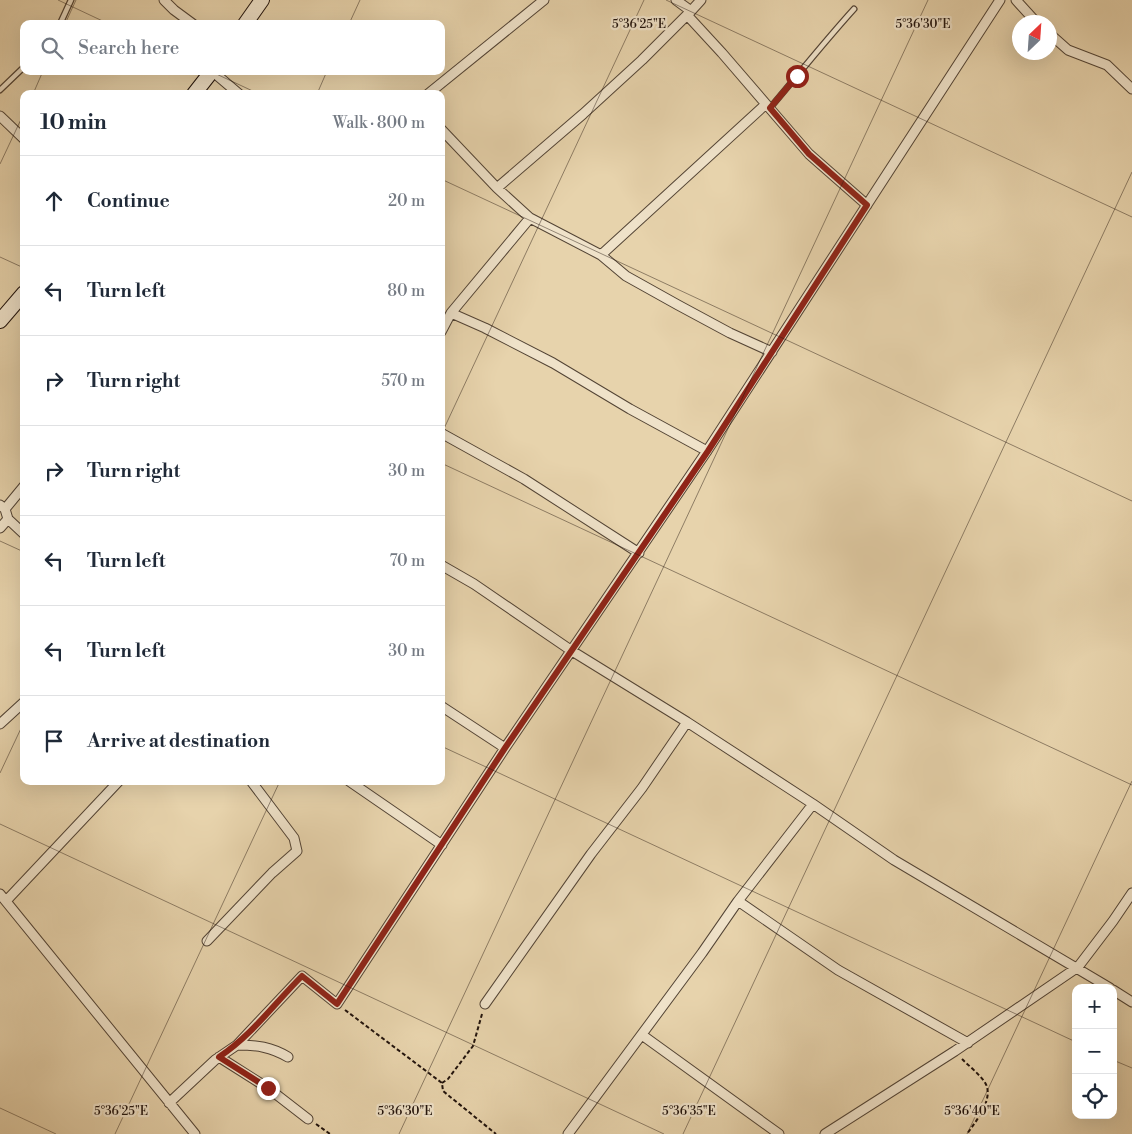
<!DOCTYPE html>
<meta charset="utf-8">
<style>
:root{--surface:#fff;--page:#f2f2f3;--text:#1f2937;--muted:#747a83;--line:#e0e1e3}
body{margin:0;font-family:"Libre Bodoni",serif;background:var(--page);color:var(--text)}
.controls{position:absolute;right:15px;bottom:15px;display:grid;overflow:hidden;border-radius:10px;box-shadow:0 5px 20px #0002}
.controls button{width:45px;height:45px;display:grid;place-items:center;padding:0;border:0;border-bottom:1px solid var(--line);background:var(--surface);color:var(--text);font:25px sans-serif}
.compass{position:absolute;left:1012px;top:15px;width:45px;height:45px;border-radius:50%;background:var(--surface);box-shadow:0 5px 20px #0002;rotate:25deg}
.stop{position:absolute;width:15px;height:15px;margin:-11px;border:4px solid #8f2418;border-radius:50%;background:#fff}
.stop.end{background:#8f2418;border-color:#fff;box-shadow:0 1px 5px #0008}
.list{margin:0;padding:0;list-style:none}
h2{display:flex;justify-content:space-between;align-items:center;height:65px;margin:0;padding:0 20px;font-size:21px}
h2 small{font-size:16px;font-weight:400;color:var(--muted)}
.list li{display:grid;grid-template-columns:32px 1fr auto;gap:15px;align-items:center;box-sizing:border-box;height:90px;padding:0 20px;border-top:1px solid var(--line)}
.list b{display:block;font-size:19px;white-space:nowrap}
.list em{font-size:16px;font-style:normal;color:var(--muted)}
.icon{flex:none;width:28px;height:28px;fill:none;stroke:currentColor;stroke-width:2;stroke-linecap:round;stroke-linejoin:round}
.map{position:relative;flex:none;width:1132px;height:1134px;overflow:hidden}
.search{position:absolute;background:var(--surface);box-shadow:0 5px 20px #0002;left:20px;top:20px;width:425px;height:55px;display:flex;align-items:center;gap:12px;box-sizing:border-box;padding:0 18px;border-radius:10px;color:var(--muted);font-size:19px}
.panel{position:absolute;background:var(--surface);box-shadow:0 5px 20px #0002;left:20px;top:90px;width:425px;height:695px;border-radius:10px}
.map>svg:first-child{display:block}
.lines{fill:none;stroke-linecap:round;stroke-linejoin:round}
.lane-casing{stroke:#534435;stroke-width:7}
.street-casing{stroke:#534435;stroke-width:11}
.secondary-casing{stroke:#22140d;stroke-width:16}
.path{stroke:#22140d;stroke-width:2;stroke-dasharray:4 2.5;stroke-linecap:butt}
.lane{stroke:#efe2c9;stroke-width:4.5}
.street{stroke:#efe2c9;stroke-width:9}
.secondary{stroke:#efe2c9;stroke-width:14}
.route{stroke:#8f2418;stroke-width:6}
.ticks{fill:none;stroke:#22140d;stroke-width:1;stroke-opacity:0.45}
.ticks-label{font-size:12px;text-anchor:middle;fill:#22140d;stroke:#efe2c9;stroke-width:4.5;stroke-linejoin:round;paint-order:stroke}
</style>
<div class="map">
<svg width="1132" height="1134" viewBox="0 0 1132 1134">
<rect width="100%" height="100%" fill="#e7d3ac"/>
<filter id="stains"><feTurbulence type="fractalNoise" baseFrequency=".004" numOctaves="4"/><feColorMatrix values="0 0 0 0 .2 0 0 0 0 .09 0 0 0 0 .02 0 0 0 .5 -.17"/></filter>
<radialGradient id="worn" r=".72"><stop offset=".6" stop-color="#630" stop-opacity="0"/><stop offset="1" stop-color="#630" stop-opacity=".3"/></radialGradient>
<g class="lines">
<g class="lane-casing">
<path id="lane" d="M60 24 71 0
M0 90 24 67
M770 108C798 75 825 41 854 9"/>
</g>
<g class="street-casing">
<path id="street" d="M164 0 174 10 193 24
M676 0 691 11 687 15 722 53 809 154 867 205
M1016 0 1036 22
M691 11 701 0
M1050 34 1068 50 1107 65 1132 89
M212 71 239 94
M428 94 544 0
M0 116 24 139
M441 129 497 188 530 218 601 255 626 276 678 305 730 333 772 352
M497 188 583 114 642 60 687 15
M601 255 766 104
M451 313 485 328 553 363 630 409 707 451
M441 332 451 313 530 218
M441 433 524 479 639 553
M0 505 5 509 8 519 24 534
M5 509 24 486
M0 528 8 519
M441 565 474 584 572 651 687 722 813 804 894 860 1110 988
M441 706 505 748
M0 724 24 702
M349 781 442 845
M0 894 195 1134
M6 901 119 781
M738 901 838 970 968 1043
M207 941 272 873 297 851 294 838 251 781
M1113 990 1132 1002
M485 1004 591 854 642 788 687 722
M642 1035 779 1134
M237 1045C257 1045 271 1047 288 1057
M219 1057 268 1088 308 1119
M169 1103 215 1060 237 1045 302 976 337 1004 505 748 707 451 1000 0
M568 1134 702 953 738 901 813 804
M825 1134 955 1051 1078 967 1113 921 1132 893"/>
</g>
<g class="secondary-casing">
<path id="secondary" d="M245 24 262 0
M194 94 212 71
M0 321 24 293"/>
</g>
<path class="path" d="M345 1010 442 1083 443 1091 496 1134
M962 1059C969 1066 978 1073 984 1081 996 1097 976 1121 967 1134
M442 1083 448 1079 473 1046 482 1014
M316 1124 330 1134"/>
<use href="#lane" class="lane"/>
<use href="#street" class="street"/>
<use href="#secondary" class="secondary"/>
</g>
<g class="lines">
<path class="route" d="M268 1088 219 1057C252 1035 274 1004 302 976L337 1004 505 748 708 451 867 205 809 154 770 108 797 76"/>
</g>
<path class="ticks" d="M58 0 109 24M666 0 1132 217M65 24 76 0M349 24 360 0M210 71 259 94M33 94 43 71M317 94 327 71M0 164 24 113M441 179 1132 501M0 257 24 268M441 435 644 0M441 463 1132 785M0 541 24 552M441 746 1076 1042M0 773 24 722M0 824 664 1134M1113 1060 1132 1068M0 1108 56 1134M115 1134 280 781M399 1134 928 0M683 1134 1132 172M967 1134 1132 781"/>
<g class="ticks-label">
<text x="639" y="28">5°36'25"E</text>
<text x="923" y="28">5°36'30"E</text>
<text x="121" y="1115">5°36'25"E</text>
<text x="405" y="1115">5°36'30"E</text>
<text x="689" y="1115">5°36'35"E</text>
<text x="972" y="1115">5°36'40"E</text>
</g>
<rect width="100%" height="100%" filter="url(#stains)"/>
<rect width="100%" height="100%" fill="url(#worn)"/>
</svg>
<div class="controls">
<button>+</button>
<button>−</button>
<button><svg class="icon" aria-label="locate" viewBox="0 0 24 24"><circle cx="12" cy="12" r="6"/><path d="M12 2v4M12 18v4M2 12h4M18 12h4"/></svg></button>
</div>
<svg class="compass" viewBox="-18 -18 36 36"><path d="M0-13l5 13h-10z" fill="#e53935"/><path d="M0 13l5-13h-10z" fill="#747a83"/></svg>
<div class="stop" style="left:797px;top:76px"></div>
<div class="stop end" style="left:268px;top:1088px"></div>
<div class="search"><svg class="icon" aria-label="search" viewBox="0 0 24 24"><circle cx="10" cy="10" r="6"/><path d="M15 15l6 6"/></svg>Search here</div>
<section class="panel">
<h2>10 min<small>Walk · 800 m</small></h2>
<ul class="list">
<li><svg class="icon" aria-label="ahead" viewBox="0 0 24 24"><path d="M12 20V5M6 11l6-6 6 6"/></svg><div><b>Continue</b></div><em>20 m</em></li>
<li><svg class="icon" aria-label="left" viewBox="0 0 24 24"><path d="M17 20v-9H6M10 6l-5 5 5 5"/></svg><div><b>Turn left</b></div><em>80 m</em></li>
<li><svg class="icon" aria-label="right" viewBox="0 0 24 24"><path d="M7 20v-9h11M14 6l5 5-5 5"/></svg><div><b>Turn right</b></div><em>570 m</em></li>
<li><svg class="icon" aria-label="right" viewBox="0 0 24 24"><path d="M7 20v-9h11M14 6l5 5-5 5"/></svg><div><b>Turn right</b></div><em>30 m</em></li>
<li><svg class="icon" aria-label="left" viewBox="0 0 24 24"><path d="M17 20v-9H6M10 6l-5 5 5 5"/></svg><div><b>Turn left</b></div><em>70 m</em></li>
<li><svg class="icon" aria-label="left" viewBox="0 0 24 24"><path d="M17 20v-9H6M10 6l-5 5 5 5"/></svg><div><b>Turn left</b></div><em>30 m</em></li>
<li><svg class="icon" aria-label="arrive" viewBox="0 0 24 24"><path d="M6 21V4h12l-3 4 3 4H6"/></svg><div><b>Arrive at destination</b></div></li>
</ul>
</section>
</div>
